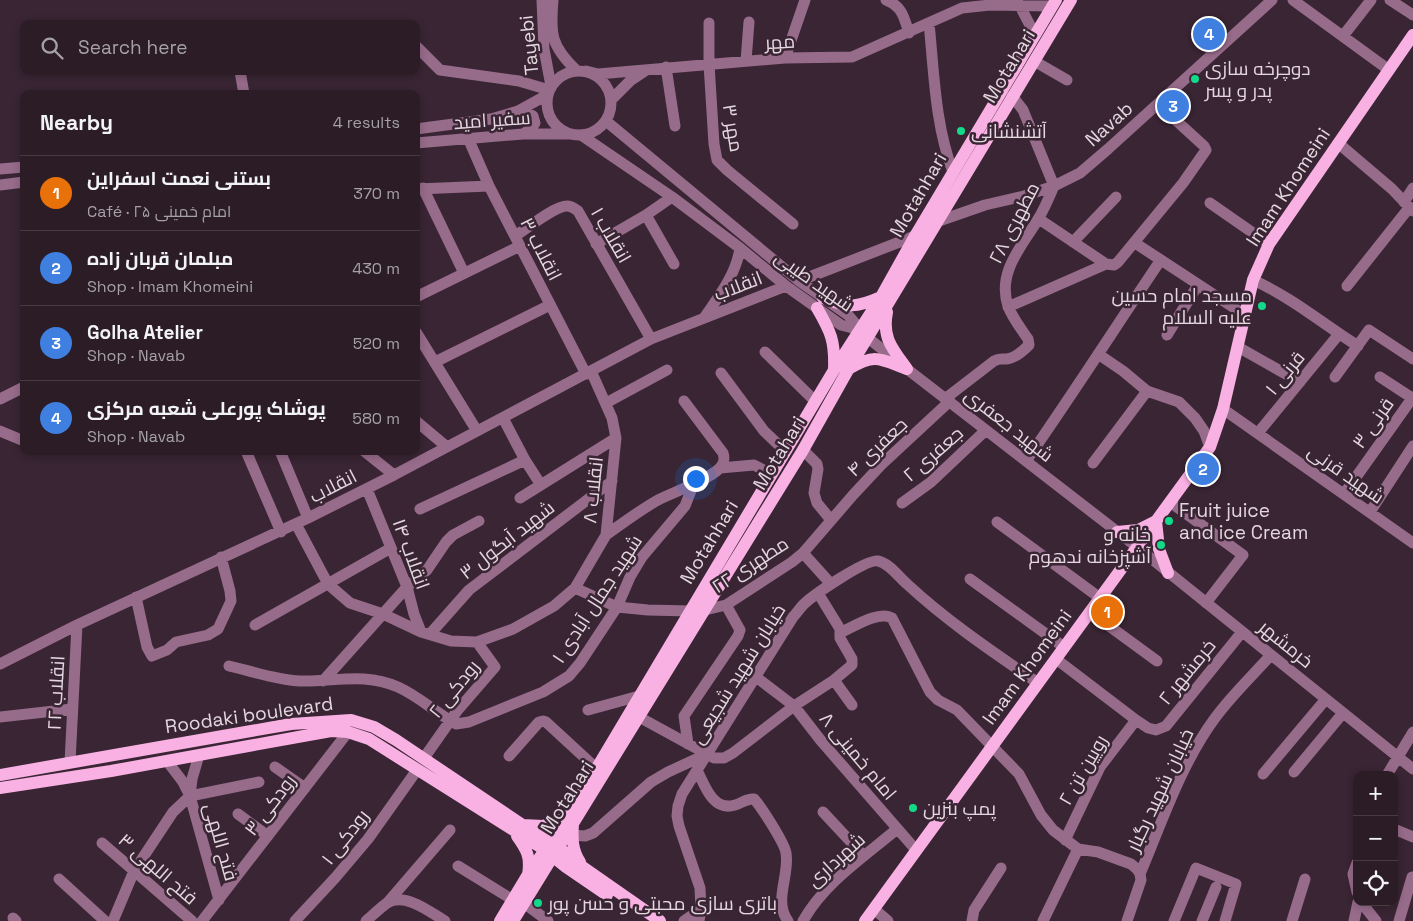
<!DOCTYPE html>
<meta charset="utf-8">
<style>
:root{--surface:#2b1c26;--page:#33252e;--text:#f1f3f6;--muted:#a6a1a7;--line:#473a43;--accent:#0b8043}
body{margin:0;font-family:"Space Grotesk",Cairo,sans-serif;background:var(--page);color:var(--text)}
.controls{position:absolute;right:15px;bottom:15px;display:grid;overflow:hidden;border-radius:10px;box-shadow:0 2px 8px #0003}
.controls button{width:45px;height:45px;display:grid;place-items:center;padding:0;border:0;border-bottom:1px solid var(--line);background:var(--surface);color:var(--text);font:25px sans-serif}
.you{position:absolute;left:695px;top:478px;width:18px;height:18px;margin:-12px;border:4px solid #fff;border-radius:50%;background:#1a73e8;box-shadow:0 0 0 8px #1a73e833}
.badge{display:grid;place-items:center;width:32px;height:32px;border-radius:50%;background:var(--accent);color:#fff;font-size:16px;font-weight:700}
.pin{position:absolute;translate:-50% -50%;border:2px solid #fff;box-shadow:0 1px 5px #0006}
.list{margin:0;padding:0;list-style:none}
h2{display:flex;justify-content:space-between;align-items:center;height:65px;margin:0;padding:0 20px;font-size:21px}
h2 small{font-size:16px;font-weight:400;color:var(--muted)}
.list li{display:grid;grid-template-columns:32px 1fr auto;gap:15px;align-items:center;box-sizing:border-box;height:75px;padding:0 20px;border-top:1px solid var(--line)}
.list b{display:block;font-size:19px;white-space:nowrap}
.list p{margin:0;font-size:16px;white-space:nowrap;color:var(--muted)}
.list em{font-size:16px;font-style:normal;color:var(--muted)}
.icon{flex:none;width:28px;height:28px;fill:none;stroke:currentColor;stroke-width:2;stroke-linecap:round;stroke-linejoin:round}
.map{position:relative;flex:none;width:1413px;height:921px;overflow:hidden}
.search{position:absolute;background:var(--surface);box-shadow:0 2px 8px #0003;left:20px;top:20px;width:400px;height:55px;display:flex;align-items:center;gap:12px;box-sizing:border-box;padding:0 18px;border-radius:10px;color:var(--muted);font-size:19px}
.panel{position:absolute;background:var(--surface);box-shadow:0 2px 8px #0003;left:20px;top:90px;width:400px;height:365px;border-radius:10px}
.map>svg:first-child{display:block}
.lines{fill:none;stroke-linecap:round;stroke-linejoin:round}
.minor{stroke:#976b8a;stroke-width:11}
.major{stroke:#f9b0e3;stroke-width:12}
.poi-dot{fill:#13d98a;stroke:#392533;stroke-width:2}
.labels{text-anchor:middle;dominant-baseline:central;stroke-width:5;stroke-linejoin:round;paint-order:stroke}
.street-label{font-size:19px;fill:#e4d7df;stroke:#392533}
.poi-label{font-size:19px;fill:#e4d7df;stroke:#392533;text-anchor:start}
</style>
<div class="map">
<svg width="1413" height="921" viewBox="0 0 1413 921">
<rect width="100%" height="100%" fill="#392533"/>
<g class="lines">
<path class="minor" d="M542 0 544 49 551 86
M553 0C550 34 551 46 576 70
M886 0C902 6 904 17 909 33
M1293 0 1389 70
M1390 0 1413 15
M1019 4 1035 35
M709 23V64L714 144 717 160 727 170 793 224
M929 23C934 72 935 125 953 172
M1343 36 1371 0
M416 46 440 70 519 81 549 90
M785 58 805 0
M746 61 749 22
M1034 61 1067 80
M666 67 675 126
M547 103a32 32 0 1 1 64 0a32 32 0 1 1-64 0Z
M240 71 244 94
M586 71 598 74 785 58 852 57 962 8 990 5 1052 6
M611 100 630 81 645 71
M518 111 525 112 533 116 535 123 531 129 523 134
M606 121 799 281 848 315 868 338 907 369 1137 547 1413 769
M416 129 491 119 518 111 547 95
M581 135 672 197 740 248 786 286 841 325 860 330
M468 138 489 186 586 374
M416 143 523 134H569
M1338 143 1392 189 1413 211
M0 169 24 167
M0 185 24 182
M423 188 464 273
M418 189 489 186
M1404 202 1413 188
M1210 203 1269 244
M646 215 674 264
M1039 219 1106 264 1114 265 1118 262 1183 183 1206 150 1204 146 1158 104
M939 221 985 205 1024 196 1054 186 1080 173 1108 149 1272 0
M515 236C527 229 554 206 567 206 572 206 574 208 578 211L651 339
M1073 242 1116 197
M1135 243 1245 315
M596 244 646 215 672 197
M1253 280C1291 297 1323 324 1358 346
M799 281 915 236
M1347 286 1409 208
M416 297 520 246
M1008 307 1106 264
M704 318C719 296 736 275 740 248
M416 332 477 431
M1167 335 1198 285
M1238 347 1300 382
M765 352 815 401
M1098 354 1123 371 1147 391 1179 402 1195 418 1204 431 1210 447
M435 362 550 305
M721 373 764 431 785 451
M1335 377 1369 330 1413 359
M1380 377 1412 398
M946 398 994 361C999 358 1000 359 1006 359 1014 359 1023 351 1029 345L1028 339C1021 329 1012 317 1008 306 997 273 1021 247 1037 221 1044 210 1049 198 1054 186L1023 110 1012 96
M0 399 22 388
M606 403 667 370
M1223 409 1413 543
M503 418 525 460 541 485
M416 421 447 447
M0 431 24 441
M1258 433 1339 334
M803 450 817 464 818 469 814 493 817 503 831 520
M246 451 281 532
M280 451 308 518
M364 451 394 475
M1026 461C1072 395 1115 328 1160 261
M1093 463 1147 391
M720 468 754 465 771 474
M367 489 407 587 414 614 421 632
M1344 494 1413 397
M520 498 616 438
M1170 502 1243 555 1206 603
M902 503 931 482 986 430
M420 509 525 460
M1370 512 1413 446
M997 522 1100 598
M296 524 328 584 350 603 383 614 421 632 451 641 477 642 513 629 554 606 575 588 606 535 616 438 612 418 591 371
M606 535C623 523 640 510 658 500 674 492 708 480 720 468 724 463 725 459 723 453L684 401
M803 553 831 584
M970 579 1064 647
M575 588 617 607 648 610 690 611
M136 597 147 647 152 656 167 650 176 642 208 635 218 629 231 601 230 591 221 557
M705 610 726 605 792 562 803 553 853 495 881 465 950 401
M1090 612 1157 661
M255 625 391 548
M840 633C853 627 879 610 892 618L930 692 938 700 957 710 1019 774 1041 815 1053 830 1078 849 1098 852 1131 864 1137 869 1140 874
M430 634 469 590 612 481
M1056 659 1136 720 1148 728 1156 730 1166 726 1242 632
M0 664 77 625 308 518 394 475 651 339 786 286
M229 666C252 671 276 680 300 681 335 682 364 672 398 687 420 697 436 713 456 724L469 722 543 692 569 676 580 663 617 607 630 577 642 557 685 506 694 483
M756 677 794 706 822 742 916 850
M834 680 852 705
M323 681 407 587 427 570 446 542 453 535 479 521
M588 710 639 696
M0 717 72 709
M639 717 714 758H724L733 753 794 706 834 680 852 665V659L840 638V629L818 593
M688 744 684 716 738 636 740 630 726 605
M509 756 539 722 543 721 546 722 596 768
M424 758 457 711 495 667 477 642
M167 761 183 782 190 796 219 900
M70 762 77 625
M275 767 305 788
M697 770C705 786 713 812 735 805 742 803 747 798 754 799 761 806 785 844 786 853 790 875 773 901 788 921
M1294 772 1343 713
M1263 774 1326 699
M1387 775 1413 732
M190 796 259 782
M190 796 192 779 199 755
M823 812 864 856
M238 814 268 836
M1394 829 1413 837
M572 835 585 836 593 833 651 782 668 772 707 754
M1065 840 1100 767 1136 720
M102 843 192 921
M1357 863 1353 874 1357 892
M458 866 513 900
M59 879 105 921
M388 902 450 830
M1361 902 1376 921
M524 903 548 921
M874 909 888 921
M13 918 16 921
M113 921 134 871 173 812 190 796
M202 921 348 732
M295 921 335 878 368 839 417 770
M366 921C373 915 380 908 387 903 405 892 430 912 445 921
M684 921 701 909
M699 921 701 909 700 888 679 826 677 816 678 806 682 794 793 617C797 613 800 608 803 605 813 595 866 559 878 561 889 563 899 577 907 584 948 622 993 652 1038 683
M803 921C824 883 864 857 897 829
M972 921 974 910 1001 868
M1043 921 1078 849
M1127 921 1141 880 1140 874C1162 822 1181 764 1215 718 1231 696 1252 676 1271 655
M1174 921 1196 868 1236 884 1225 921
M1202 921 1216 887
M1292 921 1305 879
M1354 921 1358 902
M1399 921 1412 877"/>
<path class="major" d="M823 298C848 308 856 308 881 297
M817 308C831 332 835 341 834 369
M850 368C876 353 880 359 907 369 892 348 882 338 887 312
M1117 532 1138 530 1156 521 1159 549 1168 573
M0 775 291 724 351 720 374 727 396 740 530 830 558 847 584 868 660 921
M0 788 111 771 331 731 348 732 369 739 545 850 566 867 607 895
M573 824C572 838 572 850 580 862
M523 825 543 826 567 818
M517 836C527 850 531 857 528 875
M500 921 527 876 567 818 834 370 881 297 915 236 1056 0
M513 921 803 450 848 370 1071 0
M865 921 1210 447 1223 409 1253 280 1269 244 1413 35"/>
</g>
<g class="poi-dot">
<circle cx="1195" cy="79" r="5"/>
<circle cx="961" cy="131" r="5"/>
<circle cx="1262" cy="306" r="5"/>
<circle cx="1169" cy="521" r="5"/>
<circle cx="1161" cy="545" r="5"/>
<circle cx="913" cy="808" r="5"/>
<circle cx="538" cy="903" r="5"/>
</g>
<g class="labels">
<g class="street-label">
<text transform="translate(780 42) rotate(-3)">مهر</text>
<text transform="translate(529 45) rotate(-96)">Tayebi</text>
<text transform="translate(1009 66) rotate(-59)">Motahari</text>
<text transform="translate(492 120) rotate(-4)">سفیر امید</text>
<text transform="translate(1109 124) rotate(-42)">Navab</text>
<text transform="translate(733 128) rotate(81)">مهر ۳</text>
<text transform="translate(1288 187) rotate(-57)">Imam Khomeini</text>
<text transform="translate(918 195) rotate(-60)">Motahhari</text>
<text transform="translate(1014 223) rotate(-63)">مطهری ۲۸</text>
<text transform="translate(611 235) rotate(60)">انقلاب ۱</text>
<text transform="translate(541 249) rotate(63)">انقلاب ۳</text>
<text transform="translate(814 281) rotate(35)">شهید طیبی</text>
<text transform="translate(738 286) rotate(-21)">انقلاب</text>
<text transform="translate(1285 373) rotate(-51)">قرنی ۱</text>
<text transform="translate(1373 423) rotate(-55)">قرنی ۳</text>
<text transform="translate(1009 425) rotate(38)">شهید جعفری</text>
<text transform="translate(877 447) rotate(-44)">جعفری ۴</text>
<text transform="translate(779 453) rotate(-59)">Motahari</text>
<text transform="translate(933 454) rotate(-41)">جعفری ۲</text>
<text transform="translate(1346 474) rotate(35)">شهید قرنی</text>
<text transform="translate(333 486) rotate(-27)">انقلاب</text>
<text transform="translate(593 490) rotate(-84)">انقلاب ۸</text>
<text transform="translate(507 540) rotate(-38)">شهید آبگول ۳</text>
<text transform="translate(709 542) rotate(-59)">Motahhari</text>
<text transform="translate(411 554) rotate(70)">انقلاب ۱۴</text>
<text transform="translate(750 565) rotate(-33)">مطهری ۲۲</text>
<text transform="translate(597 599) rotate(-57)">شهید جمال آبادی ۱</text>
<text transform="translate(1286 644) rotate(39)">خرمشهر</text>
<text transform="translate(1027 667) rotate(-54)">Imam Khomeini</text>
<text transform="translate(1187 672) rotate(-51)">خرمشهر ۲</text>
<text transform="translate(738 674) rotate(-58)">خیابان شهید شجیعی</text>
<text transform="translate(454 689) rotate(-51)">رودکی ۲</text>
<text transform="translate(56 693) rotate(-87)">انقلاب ۲۲</text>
<text transform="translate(249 715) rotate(-8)">Roodaki boulevard</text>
<text transform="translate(858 756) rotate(50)">امام خمینی ۸</text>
<text transform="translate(1083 770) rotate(-60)">رویین تن ۲</text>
<text transform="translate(1160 790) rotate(-65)">خیابان شهید رگبار</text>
<text transform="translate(567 797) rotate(-58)">Motahari</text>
<text transform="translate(270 805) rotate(-53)">رودکی ۳</text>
<text transform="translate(345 837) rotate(-52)">رودکی ۱</text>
<text transform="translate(221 842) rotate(74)">فتح اللهی</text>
<text transform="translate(836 860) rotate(-42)">شهرداری</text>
<text transform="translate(158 869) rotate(41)">فتح اللهی ۳</text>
</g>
<g class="poi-label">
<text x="1205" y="68">دوچرخه سازی<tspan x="1205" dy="22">پدر و پسر</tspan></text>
<text x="971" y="131">آتشنشانی</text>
<text x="1252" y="295" text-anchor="end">مسجد امام حسین<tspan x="1252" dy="22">علیه السلام</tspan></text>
<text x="1179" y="510">Fruit juice<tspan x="1179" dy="22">and ice Cream</tspan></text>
<text x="1151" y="534" text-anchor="end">خانه و<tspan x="1151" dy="22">آشپزخانه ندهوم</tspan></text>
<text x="923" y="808">پمپ بنزین</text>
<text x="548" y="903">باتری سازی محبتی و حسن پور</text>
</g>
</g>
</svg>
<div class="controls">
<button>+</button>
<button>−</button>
<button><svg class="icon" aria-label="locate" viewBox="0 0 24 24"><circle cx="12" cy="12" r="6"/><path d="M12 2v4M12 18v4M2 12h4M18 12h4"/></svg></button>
</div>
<div class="you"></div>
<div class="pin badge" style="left:1107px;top:612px;background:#e8710a">1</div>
<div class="pin badge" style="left:1203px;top:469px;background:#3f7fe0">2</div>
<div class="pin badge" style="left:1173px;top:106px;background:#3f7fe0">3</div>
<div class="pin badge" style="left:1209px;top:34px;background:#3f7fe0">4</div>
<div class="search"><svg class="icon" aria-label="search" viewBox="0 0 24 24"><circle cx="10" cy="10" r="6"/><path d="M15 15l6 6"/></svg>Search here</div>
<section class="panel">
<h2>Nearby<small>4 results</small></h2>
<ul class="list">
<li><span class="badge" style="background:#e8710a">1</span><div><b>بستنی نعمت اسفراین</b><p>Café · امام خمینی ۲۵</p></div><em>370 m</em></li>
<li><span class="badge" style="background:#3f7fe0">2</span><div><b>مبلمان قربان زاده</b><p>Shop · Imam Khomeini</p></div><em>430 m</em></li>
<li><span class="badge" style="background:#3f7fe0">3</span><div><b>Golha Atelier</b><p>Shop · Navab</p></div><em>520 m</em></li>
<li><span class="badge" style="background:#3f7fe0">4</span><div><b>پوشاک پورعلی شعبه مرکزی</b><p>Shop · Navab</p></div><em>580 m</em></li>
</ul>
</section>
</div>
